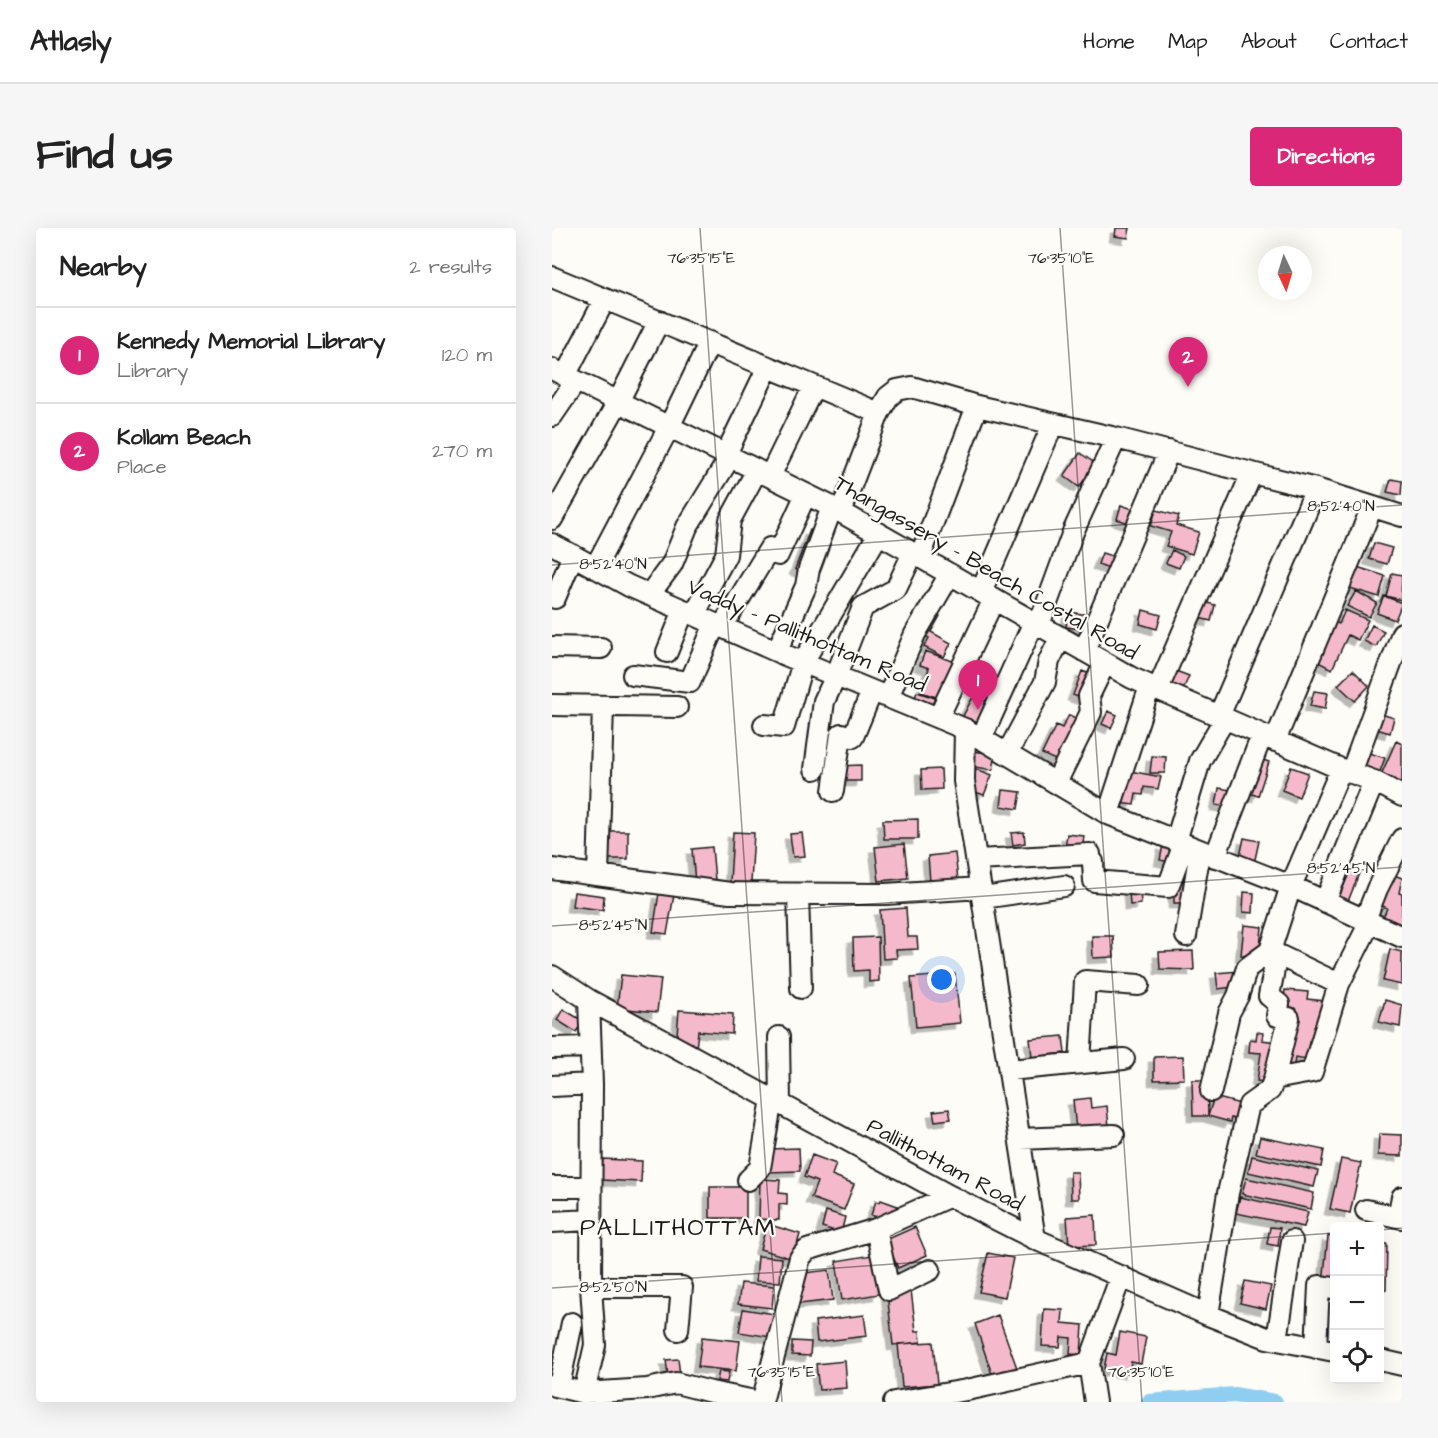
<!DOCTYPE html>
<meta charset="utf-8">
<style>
:root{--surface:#fff;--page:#f6f6f6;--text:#222;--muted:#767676;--line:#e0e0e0;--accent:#db2777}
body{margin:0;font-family:"Architects Daughter",sans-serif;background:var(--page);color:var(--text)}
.controls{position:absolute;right:18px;bottom:18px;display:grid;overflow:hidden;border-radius:6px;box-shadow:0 6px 24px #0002}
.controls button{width:54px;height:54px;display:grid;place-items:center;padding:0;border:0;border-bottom:2px solid var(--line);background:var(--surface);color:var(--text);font:30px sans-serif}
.compass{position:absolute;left:706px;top:18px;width:54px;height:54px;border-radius:50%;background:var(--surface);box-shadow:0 6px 24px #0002;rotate:176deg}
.you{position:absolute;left:390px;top:752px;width:21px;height:21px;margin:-15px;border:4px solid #fff;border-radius:50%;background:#1a73e8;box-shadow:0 0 0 9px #1a73e833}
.badge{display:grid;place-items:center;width:39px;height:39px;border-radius:50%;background:var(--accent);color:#fff;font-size:20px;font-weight:700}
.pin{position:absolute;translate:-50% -50px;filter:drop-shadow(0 2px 3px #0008)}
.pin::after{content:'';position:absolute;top:32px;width:21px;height:18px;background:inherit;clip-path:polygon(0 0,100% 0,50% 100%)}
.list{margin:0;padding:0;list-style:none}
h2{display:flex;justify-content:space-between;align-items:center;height:78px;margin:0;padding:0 24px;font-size:26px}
h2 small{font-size:20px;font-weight:400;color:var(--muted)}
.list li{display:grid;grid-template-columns:39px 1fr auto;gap:18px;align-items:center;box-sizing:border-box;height:96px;padding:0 24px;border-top:2px solid var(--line)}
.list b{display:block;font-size:22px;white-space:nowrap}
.list p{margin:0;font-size:20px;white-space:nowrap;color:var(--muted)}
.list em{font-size:20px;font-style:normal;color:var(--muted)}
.icon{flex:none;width:33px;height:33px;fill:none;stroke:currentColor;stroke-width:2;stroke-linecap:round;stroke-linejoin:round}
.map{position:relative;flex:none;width:850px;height:1174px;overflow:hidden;border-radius:6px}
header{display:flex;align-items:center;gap:36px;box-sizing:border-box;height:84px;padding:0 30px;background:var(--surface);border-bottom:2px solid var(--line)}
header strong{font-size:28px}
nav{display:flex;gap:33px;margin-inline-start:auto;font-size:21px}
.intro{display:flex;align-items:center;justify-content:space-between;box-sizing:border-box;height:144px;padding:0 36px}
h1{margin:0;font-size:42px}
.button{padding:15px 27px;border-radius:6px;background:var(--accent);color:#fff;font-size:21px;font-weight:700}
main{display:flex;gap:36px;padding:0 36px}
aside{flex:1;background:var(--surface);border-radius:6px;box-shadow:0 6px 24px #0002}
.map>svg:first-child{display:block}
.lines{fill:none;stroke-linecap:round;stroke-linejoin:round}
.canal{stroke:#8fcef0;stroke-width:16}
.building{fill:#f4bacb;stroke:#1c1c1c;stroke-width:1.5;filter:url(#shadow)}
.minor-casing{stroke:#1c1c1c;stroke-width:24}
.minor{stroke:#fdfcf7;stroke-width:20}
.ticks{fill:none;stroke:#1c1c1c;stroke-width:1.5;stroke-opacity:0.45}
.labels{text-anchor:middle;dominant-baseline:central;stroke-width:4.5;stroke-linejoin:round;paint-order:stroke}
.street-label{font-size:22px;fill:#1c1c1c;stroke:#fdfcf7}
.neighbourhood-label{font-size:24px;letter-spacing:1.5px;fill:#1c1c1c;stroke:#fdfcf7}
.ticks-label{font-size:15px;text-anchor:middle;fill:#1c1c1c;stroke:#fdfcf7;stroke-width:4.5;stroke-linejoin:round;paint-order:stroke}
</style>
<header>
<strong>Atlasly</strong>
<nav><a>Home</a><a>Map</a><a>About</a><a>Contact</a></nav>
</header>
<div class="intro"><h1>Find us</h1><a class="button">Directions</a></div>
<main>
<aside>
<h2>Nearby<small>2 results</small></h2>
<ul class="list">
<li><span class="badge">1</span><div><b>Kennedy Memorial Library</b><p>Library</p></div><em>120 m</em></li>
<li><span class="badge">2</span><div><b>Kollam Beach</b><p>Place</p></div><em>270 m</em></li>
</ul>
</aside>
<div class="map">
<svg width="850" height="1174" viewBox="0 0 850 1174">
<defs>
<filter id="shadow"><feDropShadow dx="-5.5" dy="5.5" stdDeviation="0" flood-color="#0004"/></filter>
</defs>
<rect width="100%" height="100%" fill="#fdfcf7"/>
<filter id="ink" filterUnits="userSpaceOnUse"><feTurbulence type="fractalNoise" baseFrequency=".0167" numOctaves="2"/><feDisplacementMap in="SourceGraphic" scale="12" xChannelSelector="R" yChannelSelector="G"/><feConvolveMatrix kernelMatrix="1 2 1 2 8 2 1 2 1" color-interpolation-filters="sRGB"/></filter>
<g filter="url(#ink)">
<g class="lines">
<path class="canal" d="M597 1174 682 1167 723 1174"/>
</g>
<path class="building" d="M564 0H578L576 10 563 8Z
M528 225 544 236 527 259 512 248Z
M839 251 850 253 849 267 835 264Z
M569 277 587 283 582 297 565 291Z
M604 282 627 288 624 297 647 304 640 326 614 318 619 304 599 298Z
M258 302 279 310 264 349 243 341Z
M822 315 840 320 835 336 817 331Z
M620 322 632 328 627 340 614 335Z
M550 325 560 328 557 340 546 336Z
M805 339 833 348 827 369 798 360Z
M840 345 850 347 849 372 834 368Z
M804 363 825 375 817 389 795 378Z
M832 368 850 375 843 392 825 385Z
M652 374 663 377 659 393 647 390Z
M376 382 388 388 379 404 399 415 392 429 372 419 377 410 364 403Z
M591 382 609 387 605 401 588 396Z
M793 382 816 392 806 412 796 407 780 441 764 433 783 394 787 396Z
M516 384 537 387 535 402 514 399Z
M820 397 832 403 824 419 812 413Z
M373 423 406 435 393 472 369 464 377 440 368 437Z
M621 442 637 448 631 462 615 455Z
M801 442 817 458 803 473 786 457Z
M530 443 543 448 534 472 521 467Z
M762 463 776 465 773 481 758 478Z
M365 464 392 473 388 485 361 475Z
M422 467 440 476 427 502 412 495 411 488Z
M556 483 565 487 559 500 550 496Z
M826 485 842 490 838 505 821 500Z
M517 487 533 494 512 536 490 526 504 497 510 500Z
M844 513 850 516V556L829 547Z
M805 521 833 530 827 546 800 537Z
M420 523 444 526 441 542 418 538Z
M600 528 614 529 613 545H598Z
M702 529 717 534 706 568 691 563Z
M309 537V553H286L285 538Z
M739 539 756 545 747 569 730 562Z
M421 540 440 547 432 567 415 561Z
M389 541 390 561 370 562 369 542Z
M573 542 609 549 606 561 592 559 591 567 584 566 582 577 567 575Z
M667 560 685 563 682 580 664 577Z
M451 562 469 564 466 581 449 578Z
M366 591V611H332L331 592Z
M57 603H76V631H57Z
M181 604 202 605 199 655 178 654Z
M472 604 473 615 461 617 459 605Z
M250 605 253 628 241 629 238 606Z
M515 606 532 608 529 630 512 628Z
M692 610 707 613 702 636 687 633Z
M352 616 356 650 327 653 323 619Z
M611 617 625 620 622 635 608 632Z
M160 619 163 652 143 654 140 621Z
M640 624 639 675H622V654Z
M403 625 406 652 378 654 376 628Z
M799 640 808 643 795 676 786 672Z
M837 645 850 650 847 665 850 666V695L846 704 828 697 835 680 826 676Z
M577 662H588L589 676 578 677Z
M22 664 52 668 51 682 20 678Z
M692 664 702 665 701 685 691 684Z
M107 665 122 667 115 706 101 704Z
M354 680 356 709H365L366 721 344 722 345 730 331 731 328 682Z
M692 697 710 699 707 729 689 727Z
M540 708H561L562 729 541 730Z
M326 709 327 753 317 754V742L302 743 301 710Z
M838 721 850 724V757L831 753Z
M641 723 642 742 608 741 607 724Z
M687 743 688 758 666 761 664 745Z
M403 746 408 795 364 799 359 750Z
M69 747 109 751 105 784 65 780Z
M733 762 756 764 755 771 773 773 768 814 757 813 755 831 743 829 741 845H732L730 784Z
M833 772 850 777 848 799 827 794Z
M11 781 31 793 24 804 5 792Z
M127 782 181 786 180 806 146 803 144 821 124 819Z
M705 804 711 805 710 812 725 814 720 855 705 853 709 825 697 824 698 811 704 812Z
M511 808 513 825 480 829 478 811Z
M631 828 632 851 602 852V829Z
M640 852H655L656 888H641Z
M662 869 696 878 692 894 679 890 678 894 656 888Z
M538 870 539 880 555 878 557 899 524 902 521 872Z
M397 881 399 891 383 893 381 883Z
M827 906 850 907V928L826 927Z
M708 909 772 922 769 939 704 925Z
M247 920 248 943 217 944V921Z
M260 927 284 936 280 947 302 956 292 982 259 970 265 954 252 949Z
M700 928 766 943 762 959 696 944Z
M51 931 90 933 89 954 49 952Z
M789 931 809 935 798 985 778 981Z
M518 944H526L527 971H519Z
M694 950 762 965 759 981 690 966Z
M208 951 228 952 227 965 235 966V977L227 976V992L207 991Z
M158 959H194V990H158Z
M688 969 756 984 752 999 684 985Z
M329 972 351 980 344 996 319 987 324 973 328 974Z
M274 983 293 989 289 1005 270 999Z
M543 987 544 1017 517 1018 515 989Z
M215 996 248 1006 241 1031 208 1021Z
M363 999 375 1027 346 1040 334 1012Z
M718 999 728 1000 726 1018 715 1016Z
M776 1008 782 1009V1056L771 1055Z
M828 1016H835L834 1062 828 1061Z
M436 1025 461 1030 453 1069 427 1064Z
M320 1027 327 1066 290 1072 284 1033Z
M206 1028 230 1030 228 1054 204 1053Z
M277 1042 281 1072 248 1076 244 1046Z
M693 1053 719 1058 714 1081 688 1075Z
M189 1055 222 1058 220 1080 186 1076Z
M359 1062 364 1103H368L369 1114 341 1117 335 1065Z
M191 1081 223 1086 219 1109 187 1104Z
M492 1081 511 1082 510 1095 531 1097 529 1127 518 1126 519 1110 509 1109 508 1119 490 1118Z
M312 1087 315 1108 265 1114 263 1093Z
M446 1087 465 1140 441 1149 423 1096Z
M568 1104 594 1109 589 1136 579 1134 577 1145 552 1141 555 1125 564 1127Z
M150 1109 188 1113 184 1143 146 1139Z
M240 1113 259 1114 258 1128 240 1127Z
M381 1114 385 1156 350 1159 346 1116Z
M126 1131 128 1147 116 1148 114 1132Z
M293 1133 295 1160 267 1162 264 1136Z
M167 1143 177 1144 175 1154 165 1153Z"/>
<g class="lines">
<g class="minor-casing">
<path id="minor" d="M0 49 327 185
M0 141 280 279 580 450 789 541 822 553 850 568
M13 148 53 71
M0 188 24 153
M174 226 216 139
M218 248 262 158
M289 284 327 185 336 169 345 162 360 159 425 178 564 210 700 245 764 261 850 288
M0 291 66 174 107 93
M0 316 77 358 233 427 413 501 556 586 739 658 850 709
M368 329 425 178
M43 340 117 199 158 114
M429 364 501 196
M97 367 120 336 135 299 178 229
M3 370 21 327
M142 387 174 327 178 292 205 242
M487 397 521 304 564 210
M170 399 218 320 226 327 254 266
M0 419 49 420
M225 423 254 358 257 341 280 279
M532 423 617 223
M115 424 132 382
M81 447 138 454 163 396
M606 461 700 245
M336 469 363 406 398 346
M0 477 125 479
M667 488 764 261
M386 490 442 371
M212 497 232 499 251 434 327 305
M413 501 412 553 483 1011
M429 511 482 394
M723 513 820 279
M455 526 493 454 497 433 509 409
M263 541 272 473 284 448 311 379 344 361 361 325
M799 545 850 405
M504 555 539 484 537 468 553 435
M281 563 289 506 301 509 320 463
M556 586 598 458
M624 613 648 533 673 490
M663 629 710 507
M425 632 538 626
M541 634 542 653 616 659 632 616
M0 641 178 665 333 666 429 660
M46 647 51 478
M246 667 249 760
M431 670 512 658
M773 674 822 553
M813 692 825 661 850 611
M634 708 648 623
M718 723 739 658 789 541
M0 748 37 772 398 968 483 1011 656 1087 715 1110 782 1123
M227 809 228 876
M0 820 38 819
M528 835 533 753 587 757
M457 842 572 831
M722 851 737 790 725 788 727 776 717 768 725 726
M0 858 40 856
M659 863 677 785 686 768 695 740 718 723 787 756
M468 911 562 907
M196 952 208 940 220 871
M0 959H39
M814 982 850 990
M846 989 850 969
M0 994 38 992
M324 1001 337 1062 378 1042
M39 1059H130L126 1102
M656 1087 676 965 697 877 718 862 722 851 760 844 787 756 818 694
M725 1112 740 1013
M764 1120 767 1058 782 1060
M828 1132 850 1137
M0 1157 32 1165 95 1161 124 1155 159 1164 208 1174
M7 1158 20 1095
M32 1165 43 1117 39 1059 40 856 37 772
M210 1174 248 1030 255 1022 324 1001 398 968
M342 1174 415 1162 537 1135
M543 1174 537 1135 569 1048"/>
</g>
<use href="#minor" class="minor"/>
</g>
</g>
<path class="ticks" d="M148 0 230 1174M508 0 590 1174M0 337 850 277M0 698 850 639M828 1002 850 1000M0 1060 782 1005"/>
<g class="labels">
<g class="street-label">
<text transform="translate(434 340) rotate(30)">Thangassery - Beach Costal Road</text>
<text transform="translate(255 408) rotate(23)">Vaddy - Pallithottam Road</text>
<text transform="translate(393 937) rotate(28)">Pallithottam Road</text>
</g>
<g class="neighbourhood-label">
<text x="126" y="1000">PALLITHOTTAM</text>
</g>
</g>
<g class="ticks-label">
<text x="149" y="35">76°35'15"E</text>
<text x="509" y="35">76°35'10"E</text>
<text x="789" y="283">8°52'40"N</text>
<text x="61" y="341">8°52'40"N</text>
<text x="789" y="645">8°52'45"N</text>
<text x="61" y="702">8°52'45"N</text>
<text x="61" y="1064">8°52'50"N</text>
<text x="229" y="1149">76°35'15"E</text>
<text x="589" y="1149">76°35'10"E</text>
</g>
</svg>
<div class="controls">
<button>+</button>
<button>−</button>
<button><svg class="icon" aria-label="locate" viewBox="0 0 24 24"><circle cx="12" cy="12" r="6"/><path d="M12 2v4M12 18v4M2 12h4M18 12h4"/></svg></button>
</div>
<svg class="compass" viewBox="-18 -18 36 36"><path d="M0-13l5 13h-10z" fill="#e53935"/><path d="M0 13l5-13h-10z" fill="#767676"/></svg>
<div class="you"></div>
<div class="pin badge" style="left:426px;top:482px">1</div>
<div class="pin badge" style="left:636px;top:159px">2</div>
</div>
</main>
